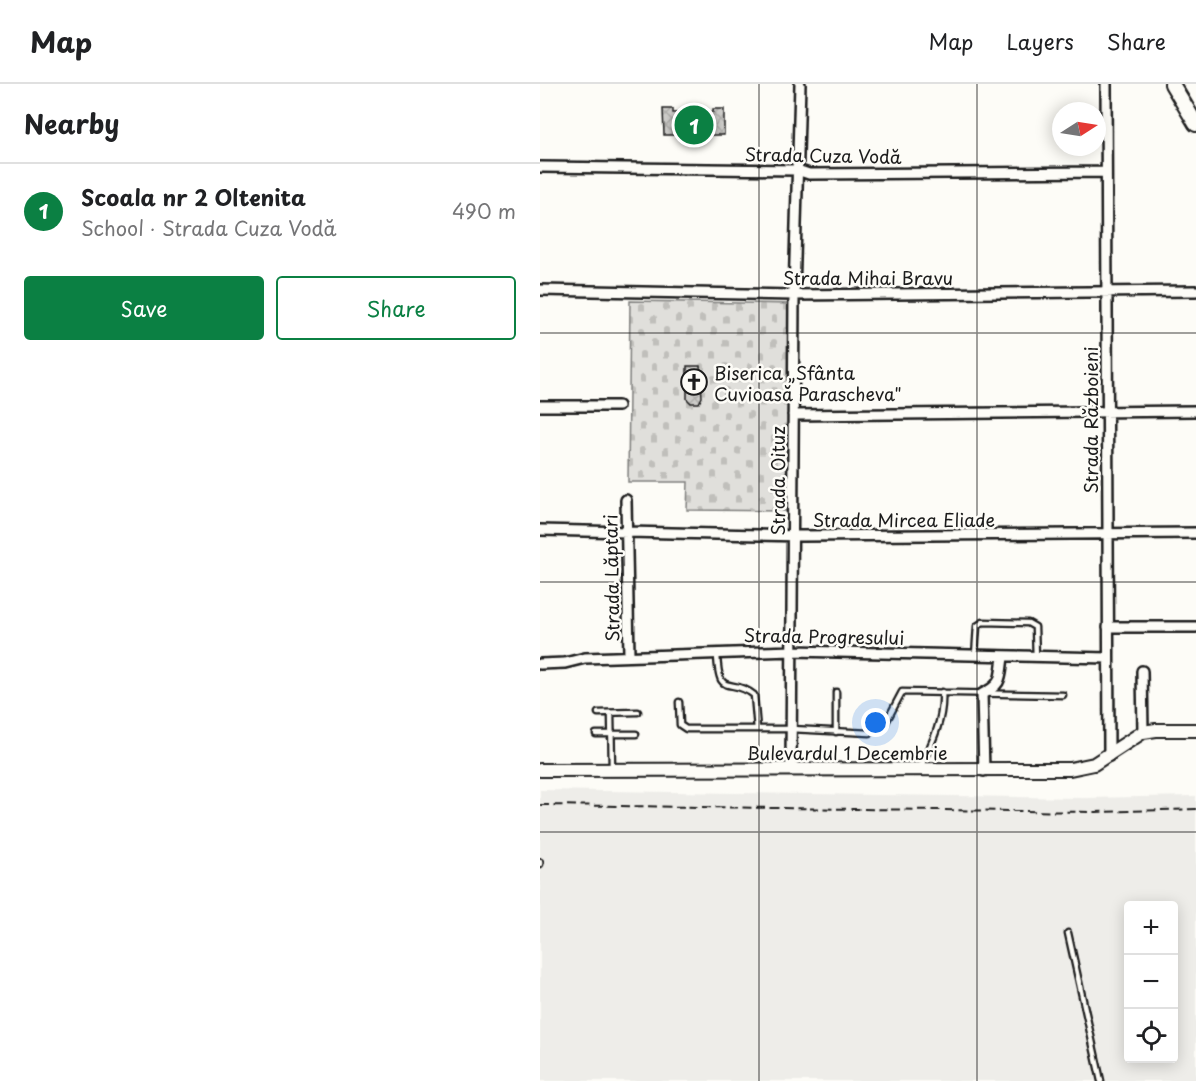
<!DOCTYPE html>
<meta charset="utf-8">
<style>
:root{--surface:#fff;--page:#f6f6f6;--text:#202124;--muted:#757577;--line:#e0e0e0;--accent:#0b8043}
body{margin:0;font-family:"Playpen Sans",sans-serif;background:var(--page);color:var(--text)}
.controls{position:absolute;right:18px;bottom:18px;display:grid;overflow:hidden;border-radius:6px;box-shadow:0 3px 15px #0003}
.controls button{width:54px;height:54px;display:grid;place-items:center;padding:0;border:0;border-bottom:2px solid var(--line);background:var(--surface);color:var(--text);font:30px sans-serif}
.compass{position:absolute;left:512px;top:18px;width:54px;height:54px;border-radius:50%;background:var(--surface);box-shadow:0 3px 15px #0003;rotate:78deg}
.you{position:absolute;left:336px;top:639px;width:21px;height:21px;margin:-15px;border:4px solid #fff;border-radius:50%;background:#1a73e8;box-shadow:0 0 0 9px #1a73e833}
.badge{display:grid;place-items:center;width:39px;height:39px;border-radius:50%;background:var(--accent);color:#fff;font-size:20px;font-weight:700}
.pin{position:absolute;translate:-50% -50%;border:3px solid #fff;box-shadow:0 2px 6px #0006}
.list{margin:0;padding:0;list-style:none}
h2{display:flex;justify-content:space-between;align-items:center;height:78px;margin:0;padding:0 24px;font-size:26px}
h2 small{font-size:20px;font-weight:400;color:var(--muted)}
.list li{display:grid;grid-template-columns:39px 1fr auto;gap:18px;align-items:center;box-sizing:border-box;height:96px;padding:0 24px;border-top:2px solid var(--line)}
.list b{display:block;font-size:22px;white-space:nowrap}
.list p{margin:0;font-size:20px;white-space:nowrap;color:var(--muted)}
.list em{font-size:20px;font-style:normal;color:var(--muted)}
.actions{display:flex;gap:12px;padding:18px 24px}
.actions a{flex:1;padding:14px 0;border:2px solid var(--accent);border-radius:6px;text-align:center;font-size:21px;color:var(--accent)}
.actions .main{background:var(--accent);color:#fff}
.icon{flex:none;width:33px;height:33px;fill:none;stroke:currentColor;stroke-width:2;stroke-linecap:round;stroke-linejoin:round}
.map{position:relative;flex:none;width:656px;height:997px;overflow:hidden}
header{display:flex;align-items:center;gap:36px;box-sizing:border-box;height:84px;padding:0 30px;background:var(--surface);border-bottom:2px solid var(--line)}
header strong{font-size:28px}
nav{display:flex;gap:33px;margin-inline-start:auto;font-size:21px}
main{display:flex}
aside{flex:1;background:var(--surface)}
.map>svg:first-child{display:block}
.built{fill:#eeede9;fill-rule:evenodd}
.cemetery{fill:url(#cemetery-stones);stroke:#7e7e7c;stroke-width:1.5}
.building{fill:url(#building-cross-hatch);stroke:#1c1c1c;stroke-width:1.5}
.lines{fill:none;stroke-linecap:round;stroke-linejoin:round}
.lane-casing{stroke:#1c1c1c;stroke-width:9}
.street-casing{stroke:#1c1c1c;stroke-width:14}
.secondary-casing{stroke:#1c1c1c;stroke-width:16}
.primary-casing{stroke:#1c1c1c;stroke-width:18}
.lane{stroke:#fdfcf7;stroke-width:4.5}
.street{stroke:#fdfcf7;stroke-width:9}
.secondary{stroke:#fdfcf7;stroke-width:12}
.primary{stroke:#fdfcf7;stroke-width:14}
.rail{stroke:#1c1c1c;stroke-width:2;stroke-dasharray:9 4.5;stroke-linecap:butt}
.grid{fill:none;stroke:#1c1c1c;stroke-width:1.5;stroke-opacity:0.55}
.labels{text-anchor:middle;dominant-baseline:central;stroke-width:5;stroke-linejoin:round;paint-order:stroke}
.street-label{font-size:18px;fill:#1c1c1c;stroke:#fdfcf7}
.poi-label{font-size:18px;fill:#1c1c1c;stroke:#fdfcf7;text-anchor:start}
</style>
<header>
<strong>Map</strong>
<nav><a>Map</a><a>Layers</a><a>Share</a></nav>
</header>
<main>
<aside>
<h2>Nearby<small></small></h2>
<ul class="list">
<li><span class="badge">1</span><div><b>Scoala nr 2 Oltenita</b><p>School · Strada Cuza Vodă</p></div><em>490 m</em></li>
</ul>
<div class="actions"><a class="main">Save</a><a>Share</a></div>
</aside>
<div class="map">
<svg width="656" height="997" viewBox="0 0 656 997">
<defs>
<pattern id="cemetery-stones" width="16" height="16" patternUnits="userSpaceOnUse" patternTransform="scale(1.5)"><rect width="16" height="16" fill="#e0dfdb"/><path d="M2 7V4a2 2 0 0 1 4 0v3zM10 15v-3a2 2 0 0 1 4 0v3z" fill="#c0bfbb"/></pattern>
<pattern id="building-cross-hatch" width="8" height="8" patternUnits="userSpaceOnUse" patternTransform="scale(1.5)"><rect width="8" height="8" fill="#cccbc8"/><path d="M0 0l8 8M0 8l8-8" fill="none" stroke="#afaeab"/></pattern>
</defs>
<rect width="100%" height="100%" fill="#fdfcf7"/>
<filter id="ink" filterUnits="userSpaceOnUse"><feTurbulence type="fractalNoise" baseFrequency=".0167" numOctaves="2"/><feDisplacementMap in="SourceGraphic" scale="12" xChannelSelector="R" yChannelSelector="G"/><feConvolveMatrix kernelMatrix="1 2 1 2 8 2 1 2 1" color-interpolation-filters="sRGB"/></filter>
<g filter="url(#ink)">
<path class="built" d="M0 706 545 714 656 712V997H0ZM588 822H634V974H588Z"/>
<path class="cemetery" d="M90 217 253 220 248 427 147 426 148 398H88Z"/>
<path class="building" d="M123 25H133V29L173 28V25H184V51H124Z
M147 282H160L162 313 159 319H151L147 315Z"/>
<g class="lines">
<g class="lane-casing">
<path id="lane" d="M177 570C179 617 189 591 214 611L217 645
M435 572 437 542 443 538 488 539 495 543 496 574
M139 618 140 641 146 645H251L330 649 344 642 362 608 523 611
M58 629 98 628
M71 629 72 686
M296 648V608
M56 650H96
M380 684C392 659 404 636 402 608
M0 780V778
M528 849 561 997"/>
</g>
<g class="street-casing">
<path id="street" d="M566 0 569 672
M0 83 257 86 269 90 566 88
M0 206 254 211 656 207
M0 322H78
M253 331 656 327
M86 416 89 571
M0 446 262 452 656 449
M568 543H656
M0 580 25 579 45 574 253 567 568 574
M602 587 603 648
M251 686 254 211 260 0
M444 687 442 610C463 600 460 594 463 573"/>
</g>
<g class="secondary-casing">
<path id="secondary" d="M0 686 530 685 554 680 603 648 616 646H656"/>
</g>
<g class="primary-casing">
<path id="primary" d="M632 0 656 40"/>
</g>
<use href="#lane" class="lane"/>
<use href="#street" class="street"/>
<use href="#secondary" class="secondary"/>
<use href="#primary" class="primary"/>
<path class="rail" d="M0 721 556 728 656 725"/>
</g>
</g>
<path class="grid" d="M219 0V997M437 0V997M0 249H656M0 498H656M0 748H656"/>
<defs>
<g id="church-ring" transform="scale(1.35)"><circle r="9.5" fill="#fdfcf7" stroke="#1c1c1c" stroke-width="1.5"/><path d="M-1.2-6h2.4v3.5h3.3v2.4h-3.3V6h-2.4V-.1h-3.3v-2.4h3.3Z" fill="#1c1c1c"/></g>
</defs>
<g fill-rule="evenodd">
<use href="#church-ring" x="154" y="298"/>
</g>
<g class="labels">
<g class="street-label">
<text transform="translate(283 71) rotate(1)">Strada Cuza Vodă</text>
<text x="328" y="193">Strada Mihai Bravu</text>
<text transform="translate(550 336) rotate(-90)">Strada Războieni</text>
<text transform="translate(237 397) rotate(-90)">Strada Oituz</text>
<text x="364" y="435">Strada Mircea Eliade</text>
<text transform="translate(71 494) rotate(-91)">Strada Lăptari</text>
<text transform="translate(284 552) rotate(1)">Strada Progresului</text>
<text x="307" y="668">Bulevardul 1 Decembrie</text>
</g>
<g class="poi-label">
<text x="174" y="288">Biserica „Sfânta<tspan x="174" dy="21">Cuvioasă Parascheva"</tspan></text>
</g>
</g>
</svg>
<div class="controls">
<button>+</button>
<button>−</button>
<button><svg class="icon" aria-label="locate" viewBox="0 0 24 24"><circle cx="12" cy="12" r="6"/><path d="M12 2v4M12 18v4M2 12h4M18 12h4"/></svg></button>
</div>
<svg class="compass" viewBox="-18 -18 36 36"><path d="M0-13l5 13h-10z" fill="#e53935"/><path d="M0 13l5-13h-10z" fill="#757577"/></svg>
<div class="you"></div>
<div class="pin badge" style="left:154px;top:41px">1</div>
</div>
</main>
